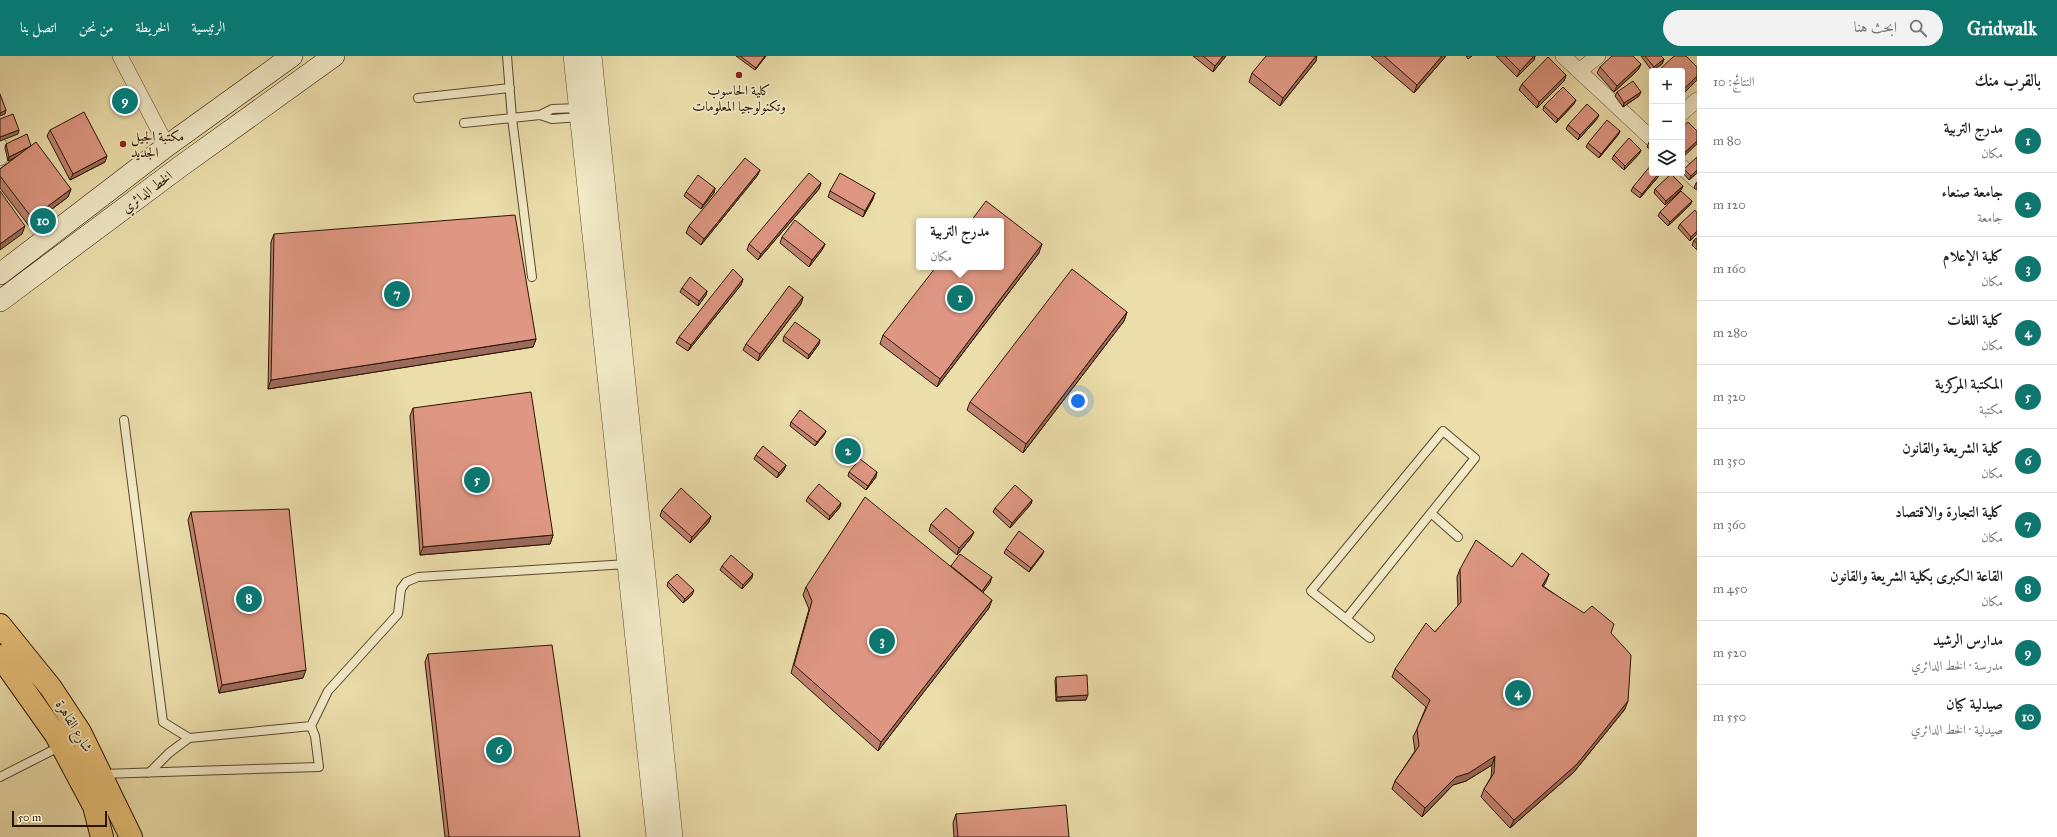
<!DOCTYPE html>
<html lang="ar">
<meta charset="utf-8">
<style>
:root{--surface:#fff;--page:#f2f2f2;--text:#202124;--muted:#757577;--line:#e0e0e0;--accent:#0f766e}
body{margin:0;font-family:"IM FELL Great Primer",Amiri,serif;background:var(--page);color:var(--text);direction:rtl}
.controls{position:absolute;right:12px;top:12px;display:grid;overflow:hidden;border-radius:4px;box-shadow:0 4px 16px #0002}
.controls button{width:36px;height:36px;display:grid;place-items:center;padding:0;border:0;border-bottom:1px solid var(--line);background:var(--surface);color:var(--text);font:20px sans-serif}
.scale{position:absolute;left:12px;bottom:10px;width:95px;box-sizing:border-box;padding-left:4px;border:2px solid #2a1600;border-top:0;font-size:11px;line-height:14px;white-space:nowrap;color:#2a1600;-webkit-text-stroke:3px #f2eac8;paint-order:stroke}
.you{position:absolute;left:1078px;top:345px;width:14px;height:14px;margin:-10px;border:3px solid #fff;border-radius:50%;background:#1a73e8;box-shadow:0 0 0 6px #1a73e833}
.badge{display:grid;place-items:center;width:26px;height:26px;border-radius:50%;background:var(--accent);color:#fff;font-size:13px;font-weight:700}
.pin{position:absolute;translate:-50% -50%;border:2px solid #fff;box-shadow:0 1px 4px #0006}
.popup{position:absolute;left:916px;top:162px;width:88px;height:52px;box-sizing:border-box;display:grid;place-content:center;border-radius:4px;background:var(--surface);filter:drop-shadow(0 1px 3px #0005);font-size:13px;white-space:nowrap;color:var(--muted)}
.popup b{font-size:15px;color:var(--text)}
.popup::after{content:'';position:absolute;left:50%;top:100%;margin-left:-8px;border:8px solid transparent;border-top-color:var(--surface)}
.list{margin:0;padding:0;list-style:none}
h2{display:flex;justify-content:space-between;align-items:center;height:52px;margin:0;padding:0 16px;font-size:17px}
h2 small{font-size:13px;font-weight:400;color:var(--muted)}
.list li{display:grid;grid-template-columns:26px 1fr auto;gap:12px;align-items:center;box-sizing:border-box;height:64px;padding:0 16px;border-top:1px solid var(--line)}
.list b{display:block;font-size:15px;white-space:nowrap}
.list p{margin:0;font-size:13px;white-space:nowrap;color:var(--muted)}
.list em{font-size:13px;font-style:normal;color:var(--muted)}
.icon{flex:none;width:22px;height:22px;fill:none;stroke:currentColor;stroke-width:2;stroke-linecap:round;stroke-linejoin:round}
.map{position:relative;flex:none;width:1697px;height:781px;overflow:hidden;direction:ltr}
header{display:flex;align-items:center;gap:24px;box-sizing:border-box;height:56px;padding:0 20px;background:var(--accent);color:#fff}
header strong{font-size:19px}
nav{display:flex;gap:22px;margin-inline-start:auto;font-size:14px}
.search{width:280px;height:36px;background:var(--page);display:flex;align-items:center;gap:10px;box-sizing:border-box;padding:0 14px;border-radius:22px;color:var(--muted);font-size:15px}
main{display:flex}
aside{flex:1;background:var(--surface)}
.map>svg:first-child{display:block}
.lines{fill:none;stroke-linecap:round;stroke-linejoin:round}
.service-casing{stroke:#5a482b;stroke-width:10}
.minor-casing{stroke:#5a482b;stroke-width:16}
.tertiary-casing{stroke:#5a482b;stroke-width:20}
.secondary-casing{stroke:#2a1600;stroke-width:22}
.primary-casing{stroke:#2a1600;stroke-width:24}
.service{stroke:#f2eac8;stroke-width:8}
.minor{stroke:#f2eac8;stroke-width:15}
.tertiary{stroke:#f2eac8;stroke-width:19}
.secondary{stroke:#f2eac8;stroke-width:21}
.primary{stroke:#e6bf76;stroke-width:22}
.wall{fill:#c08271;stroke:#2a1600}
.shaded-wall{fill:#9c6a5c;stroke:#2a1600}
.building{fill:#df9783;stroke:#2a1600}
.poi-dot{fill:#8f2418;stroke:#f2eac8;stroke-width:1.5}
.labels{text-anchor:middle;dominant-baseline:central;stroke-width:3.5;stroke-linejoin:round;paint-order:stroke}
.poi-label{font-size:14px;fill:#2a1600;stroke:#f2eac8}
.street-label{font-size:14px;fill:#2a1600;stroke:#f2eac8}
</style>
<header>
<strong>Gridwalk</strong>
<div class="search"><svg class="icon" aria-label="search" viewBox="0 0 24 24"><circle cx="10" cy="10" r="6"/><path d="M15 15l6 6"/></svg>ابحث هنا</div>
<nav><a>الرئيسية</a><a>الخريطة</a><a>من نحن</a><a>اتصل بنا</a></nav>
</header>
<main>
<aside>
<h2>بالقرب منك<small>النتائج: 10</small></h2>
<ul class="list">
<li><span class="badge">1</span><div><b>مدرج التربية</b><p>مكان</p></div><em>80 m</em></li>
<li><span class="badge">2</span><div><b>جامعة صنعاء</b><p>جامعة</p></div><em>120 m</em></li>
<li><span class="badge">3</span><div><b>كلية الإعلام</b><p>مكان</p></div><em>160 m</em></li>
<li><span class="badge">4</span><div><b>كلية اللغات</b><p>مكان</p></div><em>280 m</em></li>
<li><span class="badge">5</span><div><b>المكتبة المركزية</b><p>مكتبة</p></div><em>320 m</em></li>
<li><span class="badge">6</span><div><b>كلية الشريعة والقانون</b><p>مكان</p></div><em>350 m</em></li>
<li><span class="badge">7</span><div><b>كلية التجارة والاقتصاد</b><p>مكان</p></div><em>360 m</em></li>
<li><span class="badge">8</span><div><b>القاعة الكبرى بكلية الشريعة والقانون</b><p>مكان</p></div><em>450 m</em></li>
<li><span class="badge">9</span><div><b>مدارس الرشيد</b><p>مدرسة · الخط الدائري</p></div><em>520 m</em></li>
<li><span class="badge">10</span><div><b>صيدلية كيان</b><p>صيدلية · الخط الدائري</p></div><em>550 m</em></li>
</ul>
</aside>
<div class="map">
<svg width="1697" height="781" viewBox="0 0 1697 781">
<rect width="100%" height="100%" fill="#ebdeab"/>
<filter id="stains"><feTurbulence type="fractalNoise" baseFrequency=".005" numOctaves="4"/><feColorMatrix values="0 0 0 0 .2 0 0 0 0 .09 0 0 0 0 .02 0 0 0 .5 -.17"/></filter>
<radialGradient id="worn" r=".72"><stop offset=".6" stop-color="#630" stop-opacity="0"/><stop offset="1" stop-color="#630" stop-opacity=".3"/></radialGradient>
<g class="lines">
<g class="service-casing">
<path id="service" d="M507 0 512 62 532 221
M418 42 510 32
M540 59 552 53 579 52
M464 67 540 59 552 63 580 61
M124 364 163 666 189 682 311 670
M1431 457 1458 481
M1346 563 1475 402 1443 375 1311 535 1370 582
M149 717 169 697 189 682
M102 718 319 711 315 680 311 670 328 635 398 558 401 533 406 526 418 521 627 508
M0 721 61 690"/>
</g>
<g class="minor-casing">
<path id="minor" d="M120 0 167 90
M1563 0 1652 83
M1579 15 1598 0
M1682 57 1697 44
M0 90 2 99 0 102
M1682 111 1697 125"/>
</g>
<g class="tertiary-casing">
<path id="tertiary" d="M573 0 656 781
M592 0 673 781"/>
</g>
<g class="secondary-casing">
<path id="secondary" d="M0 218 167 90 292 0
M0 245 181 110 334 0"/>
</g>
<g class="primary-casing">
<path id="primary" d="M0 569 51 632 80 676 131 781
M0 600 56 679 94 750 102 781"/>
</g>
<use href="#service" class="service"/>
<use href="#minor" class="minor"/>
<use href="#tertiary" class="tertiary"/>
<use href="#secondary" class="secondary"/>
<use href="#primary" class="primary"/>
</g>
<path class="wall" d="M736 0H766L755 14Z
M1193 0H1226L1213 16Z
M1371 0H1446L1414 37Z
M1466 0H1472L1468 3Z
M1496 0H1535L1534 4 1517 21Z
M1641 0H1661L1664 3 1662 8 1652 15Z
M1316 5 1280 50 1249 26 1252 17Z
M1641 8 1638 14 1614 36 1597 17 1600 11Z
M1566 19 1564 25 1537 52 1519 34 1522 28Z
M1617 36 1639 40 1623 51 1615 40Z
M1574 48 1556 67 1543 54 1544 50Z
M1597 63 1578 84 1566 73 1568 69Z
M50 74 105 106 70 124 47 80Z
M1620 75 1618 79 1599 102 1586 91 1588 87Z
M1652 83V95L1647 91 1649 86Z
M6 88 31 90 71 133 68 141 29 170 0 132V113L17 101 8 105 5 92Z
M1641 94 1639 98 1624 114 1612 103 1614 99Z
M1684 113 1697 117 1689 124 1683 117Z
M760 114 757 120 701 189 686 177 689 170Z
M1659 117 1658 121 1640 142 1631 135 1633 131Z
M1697 126V134L1694 132 1696 127Z
M821 127 819 133 758 204 747 194 749 188Z
M1683 130 1681 134 1665 149 1654 137 1655 133Z
M715 132 714 137 701 153 684 140 686 136Z
M830 135 873 143 863 161 828 141Z
M1692 145 1690 149 1668 170 1658 160 1660 156Z
M1680 168 1697 178 1690 185 1678 172Z
M274 178 536 283 533 291 268 333 271 186Z
M782 181 825 188 822 194 809 211 780 187Z
M1697 182V194L1692 189 1694 184Z
M1039 197 937 331 880 288 883 279Z
M743 223 741 229 688 295 676 287 679 281Z
M682 232 707 235 706 239 698 250 680 236Z
M803 241 801 248 758 305 743 294 746 288Z
M1127 256 1124 265 1023 397 967 354 970 346Z
M784 280 819 288 808 303 783 285Z
M413 352 553 479 550 488 420 499 410 360Z
M791 366 826 375 824 379 815 390 790 370Z
M756 399 786 409 784 414 777 422 754 403Z
M849 416 876 421 866 434 848 420Z
M808 441 840 451 829 464 806 445Z
M1032 444 1031 448 1010 472 993 456 995 452Z
M662 454 711 460 709 466 690 487 660 460Z
M191 456 303 622 219 637 188 464Z
M931 468 971 482 957 499 929 475Z
M1006 493 1042 499 1029 516 1004 497Z
M722 510 752 522 742 533 720 514Z
M951 510 990 527 983 536 989 552 878 695 791 617 809 553 803 539 806 531Z
M1512 511 1549 518 1543 530 1611 577 1625 653 1574 716 1510 772 1481 741 1484 733 1491 721 1492 709 1466 725 1453 729 1422 761 1392 733 1395 725 1415 695 1413 681 1417 673 1426 651 1392 621 1395 613 1435 576 1458 550 1457 521 1460 513Z
M668 526 692 539 683 547 667 530Z
M428 598 580 781H445L425 606Z
M1056 621 1086 644 1056 645 1055 625Z
M956 758 1069 781H954L953 767Z"/>
<path class="shaded-wall" d="M765 0H766L755 14 756 12Z
M1223 0H1226L1213 16 1215 10Z
M1316 0H1317L1316 5 1280 50 1283 42Z
M1442 0H1446L1414 37 1417 29Z
M1534 0H1535L1534 4 1517 21 1520 15Z
M1664 3 1662 8 1652 15 1654 11Z
M1641 8 1638 14 1614 36 1617 30Z
M1566 19 1564 25 1537 52 1539 46Z
M1697 20V24L1682 39V35Z
M1641 36 1639 40 1623 51 1624 47Z
M1576 44 1574 48 1556 67 1558 63Z
M6 54 5 58 0 60V57Z
M1599 59 1597 63 1578 84 1580 79Z
M19 74 18 78 0 85V81Z
M1620 75 1618 79 1599 102 1601 98Z
M1697 85V88L1682 102V99Z
M31 90 30 94 8 105 9 101Z
M1641 94 1639 98 1624 114 1625 110Z
M107 100 105 106 70 124 73 118Z
M760 114 757 120 701 189 704 183Z
M1697 114V117L1689 124 1691 120Z
M1659 117 1658 121 1640 142 1642 138Z
M821 127 819 133 758 204 761 198Z
M1683 130 1681 134 1665 149 1666 145Z
M715 132 714 137 701 153 703 149Z
M71 133 68 141 29 170 32 162Z
M875 137 873 143 863 161 865 155Z
M1692 145 1690 149 1668 170 1670 166Z
M25 170 22 178 0 194V188Z
M1697 175V178L1690 185 1691 181Z
M825 188 822 194 809 211 812 204Z
M1042 188 1039 197 937 331 940 323Z
M743 223 741 229 688 295 691 289Z
M707 235 706 239 698 250 699 245Z
M803 241 801 248 758 305 760 298Z
M1127 256 1124 265 1023 397 1026 388Z
M536 283 533 291 268 333 271 324Z
M820 284 819 288 808 303 809 299Z
M826 375 824 379 815 390 817 386Z
M786 409 784 414 777 422 779 417Z
M877 416 876 421 866 434 868 430Z
M1032 444 1031 448 1010 472 1012 467Z
M841 447 840 451 829 464 830 460Z
M711 460 709 466 690 487 692 481Z
M974 476 971 482 957 499 959 492Z
M553 479 550 488 420 499 423 491Z
M1044 495 1042 499 1029 516 1031 512Z
M753 518 752 522 742 533 743 529Z
M1549 518 1546 526 1539 538 1542 530Z
M992 521 990 527 978 543 980 537Z
M694 534 692 539 683 547 685 543Z
M992 544 989 552 878 695 881 686Z
M306 614 303 622 219 637 222 629Z
M1088 639 1086 644 1056 645 1057 641Z
M1628 645 1625 653 1574 716 1510 772 1514 764Z
M1495 700 1492 709 1466 725 1453 729 1422 761 1425 752 1456 721Z"/>
<path class="building" d="M740 0H765L756 12Z
M1203 0H1223L1215 10Z
M1266 0H1316L1283 42 1252 17Z
M1384 0H1442L1417 29Z
M1505 0H1534L1520 15Z
M1612 0H1633L1641 8 1617 30 1600 11Z
M1645 0H1661L1664 3 1654 11Z
M1674 0H1686L1697 11V20L1682 35V15H1658Z
M1548 1 1566 19 1539 46 1522 28Z
M1633 25 1641 36 1624 47 1617 36Z
M1563 31 1576 44 1558 63 1544 50Z
M0 38 6 54 0 57Z
M1587 48 1599 59 1580 79 1568 69Z
M84 56 107 100 73 118 50 74Z
M13 58 19 74 0 81V63Z
M1607 64 1620 75 1601 98 1588 87Z
M1688 66 1697 75V85L1682 99V71Z
M27 78 31 90 9 101 6 88Z
M1629 82 1641 94 1625 110 1614 99Z
M1652 83V90L1649 86Z
M36 86 71 133 32 162 0 120V113Z
M1697 101V114L1691 120 1684 113Z
M745 102 760 114 704 183 689 170Z
M1651 109 1652 110V117H1659L1642 138 1633 131Z
M809 117 821 127 761 198 749 188Z
M840 117 875 137 865 155 830 135Z
M1671 118 1683 130 1666 145 1655 133Z
M698 119 715 132 703 149 686 136Z
M0 135 25 170 0 188Z
M1681 135 1692 145 1670 166 1660 156Z
M986 145 1042 188 940 323 883 279 936 211H1001V165H971Z
M1695 154 1697 157V175L1691 181 1680 168Z
M515 159 536 283 271 324 274 178Z
M795 164 825 188 812 204 782 181Z
M1697 182V188L1694 184Z
M733 213 743 223 691 289 679 281Z
M1072 213 1127 256 1026 388 970 346Z
M690 221 707 235 699 245 682 232Z
M789 230 803 241 760 298 746 288Z
M795 266 820 284 809 299 784 280Z
M531 336 553 479 423 491 413 352Z
M800 354 826 375 817 386 791 366Z
M763 390 786 409 779 417 756 399Z
M860 403 877 416 868 430 849 416Z
M819 428 841 447 830 460 808 441Z
M1015 429 1032 444 1012 467 995 452Z
M681 432 711 460 692 481 662 454Z
M865 441 992 544 881 686 794 609 812 545 806 531Z
M946 452 974 476 959 492 931 468Z
M289 453 306 614 222 629 191 456Z
M1019 475 1044 495 1031 512 1006 493Z
M1476 484 1512 511 1522 497 1549 518 1542 530 1584 557 1592 550 1614 568 1611 577 1631 599 1628 645 1577 708 1514 764 1484 733 1494 717 1495 700 1469 717 1456 721 1425 752 1395 725 1419 690 1417 673 1430 644 1395 613 1426 567 1435 576 1461 546 1460 513Z
M960 498 992 521 982 535 951 510Z
M731 499 753 518 743 529 722 510Z
M677 518 694 534 685 543 668 526Z
M552 589 580 781H449L428 598Z
M1087 619 1088 639 1057 641 1056 621Z
M1066 749 1069 781H958L956 758Z"/>
<g class="poi-dot">
<circle cx="739" cy="19" r="4"/>
<circle cx="123" cy="88" r="4"/>
</g>
<g class="labels">
<g class="poi-label">
<text x="739" y="34">كلية الحاسوب<tspan x="739" dy="16">وتكنولوجيا المعلومات</tspan></text>
<text x="131" y="80" text-anchor="start">مكتبة الجيل<tspan x="131" dy="16">الجديد</tspan></text>
</g>
<g class="street-label">
<text transform="translate(147 136) rotate(-37)">الخط الدائري</text>
<text transform="translate(74 670) rotate(59)">شارع القاهرة</text>
</g>
</g>
<rect width="100%" height="100%" filter="url(#stains)"/>
<rect width="100%" height="100%" fill="url(#worn)"/>
</svg>
<div class="controls">
<button>+</button>
<button>−</button>
<button><svg class="icon" aria-label="layers" viewBox="0 0 24 24"><path d="M12 4l9 5-9 5-9-5zM3 14l9 5 9-5"/></svg></button>
</div>
<div class="scale">50 m</div>
<div class="you"></div>
<div class="pin badge" style="left:960px;top:242px">1</div>
<div class="popup"><b>مدرج التربية</b>مكان</div>
<div class="pin badge" style="left:848px;top:395px">2</div>
<div class="pin badge" style="left:882px;top:585px">3</div>
<div class="pin badge" style="left:1518px;top:637px">4</div>
<div class="pin badge" style="left:477px;top:424px">5</div>
<div class="pin badge" style="left:499px;top:694px">6</div>
<div class="pin badge" style="left:397px;top:238px">7</div>
<div class="pin badge" style="left:249px;top:543px">8</div>
<div class="pin badge" style="left:125px;top:45px">9</div>
<div class="pin badge" style="left:43px;top:165px">10</div>
</div>
</main>
